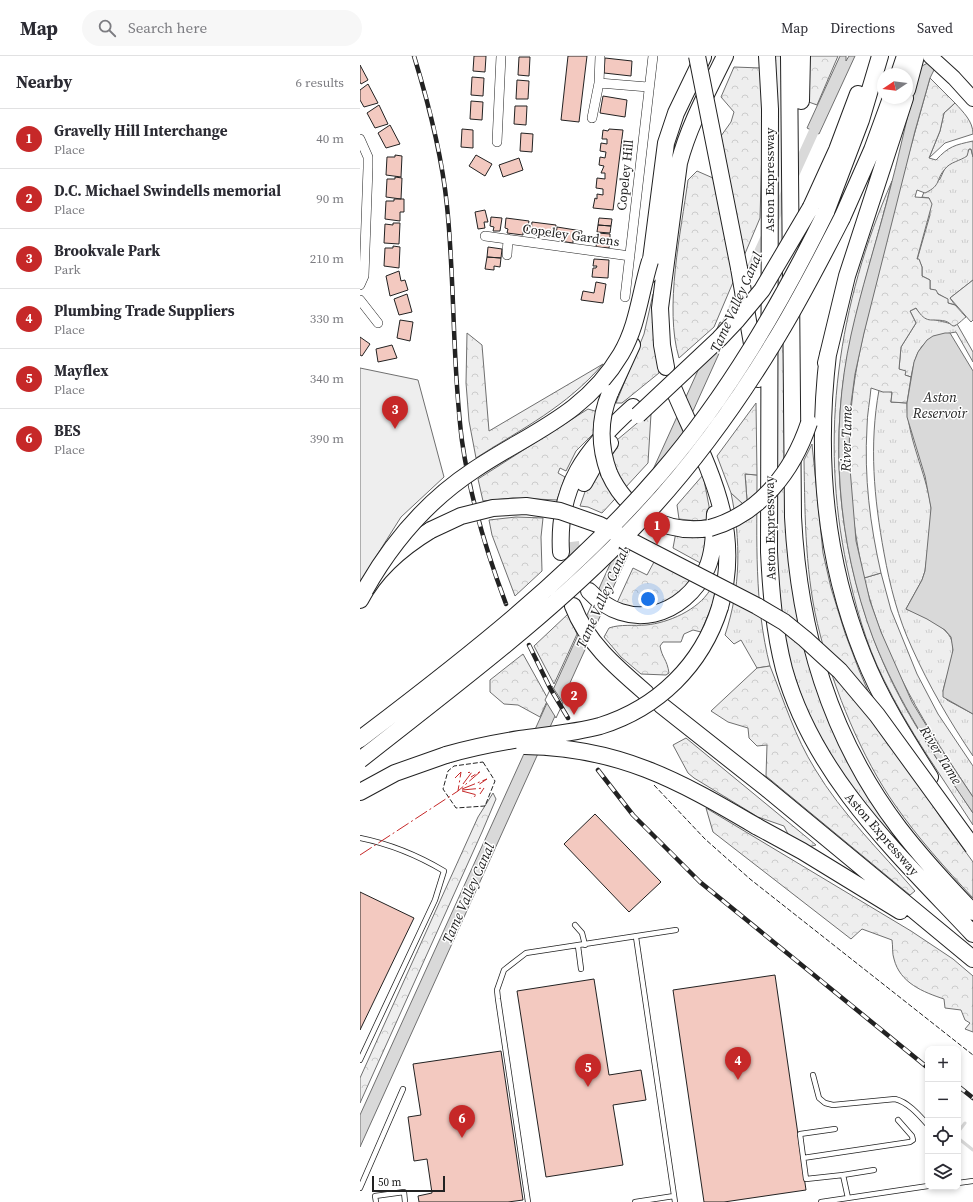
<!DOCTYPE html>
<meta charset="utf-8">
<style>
:root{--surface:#fff;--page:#f7f7f7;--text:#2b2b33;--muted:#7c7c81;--line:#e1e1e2;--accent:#c62828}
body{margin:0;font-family:"Source Serif 4",serif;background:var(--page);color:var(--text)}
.controls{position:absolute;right:12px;bottom:12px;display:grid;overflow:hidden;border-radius:8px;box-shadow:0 2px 6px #0003}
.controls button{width:36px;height:36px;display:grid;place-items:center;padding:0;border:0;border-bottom:1px solid var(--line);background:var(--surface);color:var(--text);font:20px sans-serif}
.compass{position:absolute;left:517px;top:12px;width:36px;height:36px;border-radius:50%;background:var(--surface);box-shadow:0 2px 6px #0003;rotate:257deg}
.scale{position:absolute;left:12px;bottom:10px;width:73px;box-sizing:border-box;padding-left:4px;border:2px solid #222;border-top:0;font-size:11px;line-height:14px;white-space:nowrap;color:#222;-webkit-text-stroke:3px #fff;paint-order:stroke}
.you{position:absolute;left:288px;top:543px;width:14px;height:14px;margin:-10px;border:3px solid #fff;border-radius:50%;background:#1a73e8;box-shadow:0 0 0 6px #1a73e833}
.badge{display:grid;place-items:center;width:26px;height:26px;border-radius:50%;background:var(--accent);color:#fff;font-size:13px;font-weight:700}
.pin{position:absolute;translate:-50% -33px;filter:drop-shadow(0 1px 2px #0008)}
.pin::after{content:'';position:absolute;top:21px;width:14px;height:12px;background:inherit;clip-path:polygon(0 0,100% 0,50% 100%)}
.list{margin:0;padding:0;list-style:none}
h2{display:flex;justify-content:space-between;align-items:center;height:52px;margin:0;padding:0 16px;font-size:17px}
h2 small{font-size:13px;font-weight:400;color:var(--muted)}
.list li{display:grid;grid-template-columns:26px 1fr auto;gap:12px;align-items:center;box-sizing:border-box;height:60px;padding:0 16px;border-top:1px solid var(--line)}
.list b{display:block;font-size:15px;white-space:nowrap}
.list p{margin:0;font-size:13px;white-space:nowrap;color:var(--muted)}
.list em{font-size:13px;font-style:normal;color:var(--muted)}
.icon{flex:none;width:22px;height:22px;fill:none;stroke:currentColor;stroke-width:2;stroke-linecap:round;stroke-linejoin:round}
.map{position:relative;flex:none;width:613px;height:1146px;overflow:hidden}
header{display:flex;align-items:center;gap:24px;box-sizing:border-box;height:56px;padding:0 20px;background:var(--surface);border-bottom:1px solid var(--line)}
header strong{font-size:19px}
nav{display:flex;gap:22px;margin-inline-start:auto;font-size:14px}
.search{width:280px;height:36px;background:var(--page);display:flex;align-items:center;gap:10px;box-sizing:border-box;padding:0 14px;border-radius:22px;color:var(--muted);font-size:15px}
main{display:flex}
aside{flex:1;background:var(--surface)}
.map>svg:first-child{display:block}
.grass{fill:url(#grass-tufts);stroke:#6f6f6f}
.forest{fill:url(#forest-crowns);stroke:#6f6f6f}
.green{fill:#eee;stroke:#6f6f6f}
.water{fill:#d9d9d9;stroke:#6f6f6f}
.pier{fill:#fff;stroke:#6f6f6f}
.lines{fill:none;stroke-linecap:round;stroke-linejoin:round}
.stream{stroke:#d9d9d9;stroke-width:3}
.canal{stroke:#d9d9d9;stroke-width:10}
.building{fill:#f3c9c0;stroke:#222}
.highway-tunnel{stroke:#d3d3d3;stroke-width:16;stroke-dasharray:16 8;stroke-linecap:butt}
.lane-casing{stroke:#222;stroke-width:6}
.street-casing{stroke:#222;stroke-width:10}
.primary-casing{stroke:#222;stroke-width:16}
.highway-casing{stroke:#222;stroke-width:18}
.lane{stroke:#fff;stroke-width:4.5}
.street{stroke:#fff;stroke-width:9}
.primary{stroke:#fff;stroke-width:14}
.highway{stroke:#fff;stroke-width:16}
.rail-casing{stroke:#222;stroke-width:4.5}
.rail{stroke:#fff;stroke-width:3;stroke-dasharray:9;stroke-linecap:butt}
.highway-bridge-casing{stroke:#222;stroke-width:18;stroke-linecap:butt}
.highway-bridge{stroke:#fff;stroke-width:16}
.fence{stroke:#222;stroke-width:1;stroke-dasharray:5 2;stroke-linecap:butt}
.power{stroke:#c62828;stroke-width:1;stroke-dasharray:14 3 2 3;stroke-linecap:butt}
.labels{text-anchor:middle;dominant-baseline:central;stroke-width:3;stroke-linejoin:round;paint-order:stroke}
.street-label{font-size:13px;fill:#222;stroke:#fff}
.water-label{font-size:14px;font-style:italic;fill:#222;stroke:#fff}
</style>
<header>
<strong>Map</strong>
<div class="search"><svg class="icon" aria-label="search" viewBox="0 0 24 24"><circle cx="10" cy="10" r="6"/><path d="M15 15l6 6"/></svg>Search here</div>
<nav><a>Map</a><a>Directions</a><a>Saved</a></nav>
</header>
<main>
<aside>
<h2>Nearby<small>6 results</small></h2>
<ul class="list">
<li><span class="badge">1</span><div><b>Gravelly Hill Interchange</b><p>Place</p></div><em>40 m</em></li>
<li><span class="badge">2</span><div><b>D.C. Michael Swindells memorial</b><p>Place</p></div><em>90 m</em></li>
<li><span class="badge">3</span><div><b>Brookvale Park</b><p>Park</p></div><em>210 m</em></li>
<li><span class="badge">4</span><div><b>Plumbing Trade Suppliers</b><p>Place</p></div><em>330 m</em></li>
<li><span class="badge">5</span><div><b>Mayflex</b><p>Place</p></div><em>340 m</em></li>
<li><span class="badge">6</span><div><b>BES</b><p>Place</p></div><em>390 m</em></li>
</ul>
</aside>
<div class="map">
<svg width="613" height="1146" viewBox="0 0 613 1146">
<defs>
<pattern id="grass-tufts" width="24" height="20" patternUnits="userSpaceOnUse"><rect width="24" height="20" fill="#eee"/><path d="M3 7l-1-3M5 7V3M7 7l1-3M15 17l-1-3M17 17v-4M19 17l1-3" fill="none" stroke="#ccc"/></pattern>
<pattern id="forest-crowns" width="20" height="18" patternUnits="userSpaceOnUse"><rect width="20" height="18" fill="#eee"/><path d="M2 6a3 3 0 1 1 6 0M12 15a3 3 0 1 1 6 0" fill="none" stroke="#ccc"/></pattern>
</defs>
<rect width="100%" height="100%" fill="#fff"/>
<path class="grass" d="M415 0H425V455L428 499 434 541 452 616 571 823 525 773 471 703 445 650 429 604 422 573 415 492Z
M595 47C603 56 613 65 613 78L585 87 569 102 580 75 584 57Z
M609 93H611L613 101V224L590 242 595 249 588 247 587 243 570 233V224L562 220V211L559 204H557L570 159 569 142 562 141 564 136 580 123 585 112Z
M532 125C517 186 497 246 486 308 467 417 486 533 535 632 557 676 586 716 613 757V769C582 721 548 674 523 622 506 588 495 549 487 511 459 380 478 248 532 125Z
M556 252C565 266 583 263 595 270L597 268 613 296V306L596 276C564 281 557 289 551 321L545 319 539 313 541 291 556 267 550 255Z
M519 334 532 336 531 346 547 347C547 382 566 416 571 451 574 469 567 496 565 515L562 524 546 553C562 559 594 572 593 592 593 606 586 621 583 635L587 644 613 658V700C590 666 569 630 552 592 538 562 530 530 524 497 514 442 509 389 519 334Z
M385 418 397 419C397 483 394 548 410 610L397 612 381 584 374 588 365 579C381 531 381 485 371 437L383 447 387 444Z
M521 517 531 554 557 618 578 658 613 710V741C565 669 525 607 504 522Z"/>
<path class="forest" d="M448 0H478L457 49 446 45Z
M374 11 401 12 403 55 400 162 384 200 361 80 371 66 374 56 361 41Z
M570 22 595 47 584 57 580 75 569 102 576 104C589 90 595 89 613 85V101L611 93H609L607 100C600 105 590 106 585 113 575 124 582 129 565 137L557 134 555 141 569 142 572 148 557 203H559L562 211V220L570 224V233L576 234 578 238 588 243V247L595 249 606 261C603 263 597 270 593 270 591 269 589 266 585 265 570 262 567 269 556 252L550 255 556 267 541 291 539 313 546 315 545 319 551 321 547 347 531 346 532 336H523L511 332C510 345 507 358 507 371 504 421 510 469 521 517L504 522C492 467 485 410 491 354 495 307 507 263 518 218 533 152 552 87 570 22Z
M337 115 353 122 374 224 354 271 319 302C304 252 321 176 328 124Z
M293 238H295V287L299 317 262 347H256L284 278Z
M107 277 122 289 129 375 243 308C206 351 163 372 116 402L109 365 106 327Z
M396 347 397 419 385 418 387 444 383 448 371 437 357 400Z
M228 353 238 356 235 376 216 395 206 415 200 412 198 417 205 421 197 444 153 442 123 445 118 423Z
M288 358H291L288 407 242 457 228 451 220 450 227 430 257 384Z
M452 388 463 497 471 532 485 577 499 614 528 682 581 762 613 806V842C585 812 558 782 535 749 502 702 474 634 460 578 445 522 445 461 444 404Z
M343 419 349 450 350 463 338 465 319 463 317 449Z
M156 461 183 462 181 481 182 515 155 540 132 479 129 464Z
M316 476 349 479 344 509 313 492Z
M294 506 334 526 327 536 287 553 256 549 273 512 287 519Z
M350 534 357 538 341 576 333 574 324 578 321 586H303L300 590C302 602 307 603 309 617L306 619 281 618 261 601 244 581 249 572C260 568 274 570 286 569 308 567 338 554 350 534Z
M208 558 217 578 194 628 174 590Z
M163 598 188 643 180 661 158 649 144 648 130 636V624Z
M410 610C424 645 435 681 455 713 482 758 521 796 555 835L550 839 406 720 407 689 397 690 389 682 388 672 368 666 351 655 397 612Z
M326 682 456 789 448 791 428 778 424 770 398 761 334 722 328 717 313 689Z
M133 737 136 743 122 776 0 1047V1022L118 761Z
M346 752 551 875 593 903 613 920V976L605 973 610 967 605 964 601 954 585 952 584 943C563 936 540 927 534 903 532 898 533 890 532 884L502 873 491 883 353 776Z"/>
<path class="green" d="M613 224V264L611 266 590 242Z
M0 312 58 324 84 421 41 461 0 526Z"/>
<path class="water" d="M480 0H486V5L489 0H495L459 78 447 72Z
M581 0 570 22 555 75 504 277 495 318 490 355 489 400 496 485 510 545 521 576 552 646 577 687 613 741V757C575 701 538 646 513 582 477 486 469 379 491 279 501 234 515 190 527 145 539 101 548 55 560 11Z
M360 266 371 271 0 1091V1059Z
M585 277H590L613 315V658L583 641V635L593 594 591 581 585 574 567 563 546 553 562 524 565 515 571 452 565 420 547 361V347L554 306 558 296 567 284 573 280Z"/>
<path class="pier" d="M192 630 203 647 196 662 185 644Z"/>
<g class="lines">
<path class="stream" d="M598 1076 605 1067
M598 1082 613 1094"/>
<path class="canal" d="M364 273 459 64"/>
</g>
<path class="building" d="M114 0H126L125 16 113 15Z
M208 0H227L219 66 201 64Z
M159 1H170L169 20 158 19Z
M245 2 272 5 271 20 244 17Z
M0 9 8 24 1 28 0 26Z
M112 21 124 22 123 40 111 39Z
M157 24 169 25 168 43H156Z
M8 28 18 47 4 51 0 44V34Z
M243 40 267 44 265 61 240 57Z
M111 45 123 46 122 64 110 63Z
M19 49 28 68 15 72 7 57Z
M155 50H167L166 69 154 68Z
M30 69 40 88 26 92 18 77Z
M102 73 113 74V92L101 91Z
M249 73 263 74 253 154 233 152 235 142 237 143V138L243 139V133L236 132 237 122 245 123V117H241L244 110 239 109 240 101 245 102 246 96 240 95 241 87 247 88V83H242L243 74 248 75Z
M161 77 173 78 172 96 160 95Z
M35 99 42 100 41 121 26 119 27 101H35Z
M116 99 132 108 125 120 109 110Z
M159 102 163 114 143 121 139 109Z
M35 121 42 122 41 143 26 141 27 123H35Z
M34 143H44V156H40V165L25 163 26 145H34Z
M125 154 128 166H124L125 172 118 173 115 156Z
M131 161 142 162 140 175H133L134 171 130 170Z
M146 162 169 165 167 175H163V179L147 177 148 173 145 172Z
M239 162 252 163 251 170 238 169Z
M172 166 196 169 195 177 190 176V181L175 179V176L171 175Z
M33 167H40L39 188 24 187 25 168 33 169Z
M238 169 251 170 250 177 237 176Z
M197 171 222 175 220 184 213 183V187L200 185 201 181 196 180Z
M238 177 250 178V185L237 184Z
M237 184 250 185 249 192 236 191Z
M33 190 40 191 39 212 24 210 25 192H33Z
M128 191 142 193 141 202 127 201Z
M127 201 141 202 140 211 134 210V214L125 213Z
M234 203 249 204 248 222 232 221 233 212H236L237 210H233Z
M39 215 41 225 45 224 48 234 30 240 26 220Z
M236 226 246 228 243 247 221 244 223 235 234 237Z
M47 238 52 256 39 259 34 243Z
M40 264 53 266 50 285 37 282Z
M0 281 10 288 2 300 0 299Z
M32 289 37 302 18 306 16 293Z
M235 758 301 826 269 856 204 788Z
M0 836 54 862 0 974Z
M415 919 446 1134 364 1146H344L313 934Z
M234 923 249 1019 281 1014 286 1044 253 1049 263 1109 186 1121 157 935Z
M141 995 163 1144 148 1146H59L58 1140 72 1137 67 1103 54 1105 48 1061 61 1059 53 1008Z"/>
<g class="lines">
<path class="highway-tunnel" d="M211 486 214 510 218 519"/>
<g class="lane-casing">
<path id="lane" d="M0 782C30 788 57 799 84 815L75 844 0 1004
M215 869 222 877 225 889
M276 881 315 1146
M218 890 221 913
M453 1019 459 1042 465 1047 473 1049 535 1043C548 1046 559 1059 568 1069
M475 1073 440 1078 446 1123 483 1119
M443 1102 550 1086 553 1084 552 1080 538 1064
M598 1127 613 1125
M0 1132 43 1033
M488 1142 483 1119 514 1114
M16 1146 15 1140 44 1136 45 1146
M168 1146 138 943 137 934 144 914 166 897 316 874
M275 1146 314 1140
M461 1146 568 1130"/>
</g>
<g class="street-casing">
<path id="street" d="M239 27 288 31
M232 62 239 27 240 0
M0 83 8 101V112L4 220 0 229
M137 86 141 0
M125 180 270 200
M147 199 148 183
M265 241 293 0
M0 244 18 267"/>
</g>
<g class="primary-casing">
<path id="primary" d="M570 0 594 22 613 43"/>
</g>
<g class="highway-casing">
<path id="highway" d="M407 0 410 53 409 496C411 536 414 574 424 613 454 721 539 799 613 878
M429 0 433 461C439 575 469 680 539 772 562 802 587 829 613 856
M539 18 545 0
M547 34 556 0
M441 45 442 0
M451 151 477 94 498 38
M466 156 501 64 520 0
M482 162 512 94 531 42
M379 212 398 323
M289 219 306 87 316 57 343 1
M468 298C456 400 464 502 503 599 520 642 545 682 570 721
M466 307 487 220 545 42
M306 311 302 289 300 252 319 107C329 69 348 35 365 0
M314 334C345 407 384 469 360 551
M250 337 272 289
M249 417C267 457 306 479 350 472
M224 427 233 411 250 387
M201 496C197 430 226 393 273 351
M229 535C268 577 324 561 347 512 354 496 354 476 355 458
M0 544C15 515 43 491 71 474
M213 550C227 587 257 612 286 637
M301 649 406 732 613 903
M0 736 35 717 86 699
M396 770 442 795 540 855"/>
</g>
<use href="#lane" class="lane"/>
<use href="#street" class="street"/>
<use href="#primary" class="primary"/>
<use href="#highway" class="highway"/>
<g class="rail-casing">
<path id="rail" d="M54 0C69 49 82 99 87 150 95 228 92 307 102 385 110 441 126 495 146 548
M169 589 190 632 208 662
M238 714 273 759 340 826 568 1012
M598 1030 613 1042"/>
</g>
<use href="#rail" class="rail"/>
<g class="highway-bridge-casing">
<path id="highway-bridge" d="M337 0 379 212
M278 359 359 283 377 264 402 234 451 151
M249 417C239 390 239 363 250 337
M350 472C400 458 433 415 449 367
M71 474 101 460 133 452 166 450 200 455 240 469 397 550 424 566 445 583 480 615 517 659 613 791
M5 534C32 486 67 445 114 414 169 377 225 359 261 298 278 269 280 237 290 205
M0 683C107 602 212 520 300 418 368 339 420 249 466 156
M164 690C258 691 318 724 396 770
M86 699C110 692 135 687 160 683 187 679 214 677 240 670 298 652 342 609 360 551
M0 704C95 629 191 558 275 470 327 416 374 352 413 288 438 248 460 205 482 162"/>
</g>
<use href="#highway-bridge" class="highway-bridge"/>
<path class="fence" d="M123 706 135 725 125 750 96 752 83 733 88 715 94 710Z
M294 729 345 783 390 823 613 999"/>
<path class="power" d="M95 722 101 716 98 735
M103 728 112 716 105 717
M102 733 127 723 118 729
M102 734 124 732 120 738
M102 735 117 739 111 742
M0 799 98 735 121 715 111 721"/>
</g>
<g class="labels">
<g class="street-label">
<text transform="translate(265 119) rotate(-84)">Copeley Hill</text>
<text transform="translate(409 124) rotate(-90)">Aston Expressway</text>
<text transform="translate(211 179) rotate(8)">Copeley Gardens</text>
<text transform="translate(410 472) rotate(-91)">Aston Expressway</text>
<text transform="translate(522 778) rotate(49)">Aston Expressway</text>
</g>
<g class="water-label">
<text transform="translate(376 246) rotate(-66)">Tame Valley Canal</text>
<text x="580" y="341">Aston<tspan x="580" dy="16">Reservoir</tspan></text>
<text transform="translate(486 383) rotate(-89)">River Tame</text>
<text transform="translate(242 542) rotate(-66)">Tame Valley Canal</text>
<text transform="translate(581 699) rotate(58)">River Tame</text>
<text transform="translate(108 837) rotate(-66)">Tame Valley Canal</text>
</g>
</g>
</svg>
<div class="controls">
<button>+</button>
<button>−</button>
<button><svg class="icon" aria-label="locate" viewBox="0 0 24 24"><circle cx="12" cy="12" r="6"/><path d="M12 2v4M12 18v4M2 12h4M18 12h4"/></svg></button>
<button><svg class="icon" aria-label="layers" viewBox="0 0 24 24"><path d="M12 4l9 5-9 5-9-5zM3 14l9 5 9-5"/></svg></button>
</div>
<svg class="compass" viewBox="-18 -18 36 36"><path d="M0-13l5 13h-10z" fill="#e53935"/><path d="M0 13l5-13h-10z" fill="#7c7c81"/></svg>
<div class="scale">50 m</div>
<div class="you"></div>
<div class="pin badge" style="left:297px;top:489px">1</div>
<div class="pin badge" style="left:214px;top:659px">2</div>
<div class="pin badge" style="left:35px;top:373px">3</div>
<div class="pin badge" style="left:378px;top:1024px">4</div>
<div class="pin badge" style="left:228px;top:1031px">5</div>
<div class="pin badge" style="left:102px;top:1082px">6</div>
</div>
</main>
